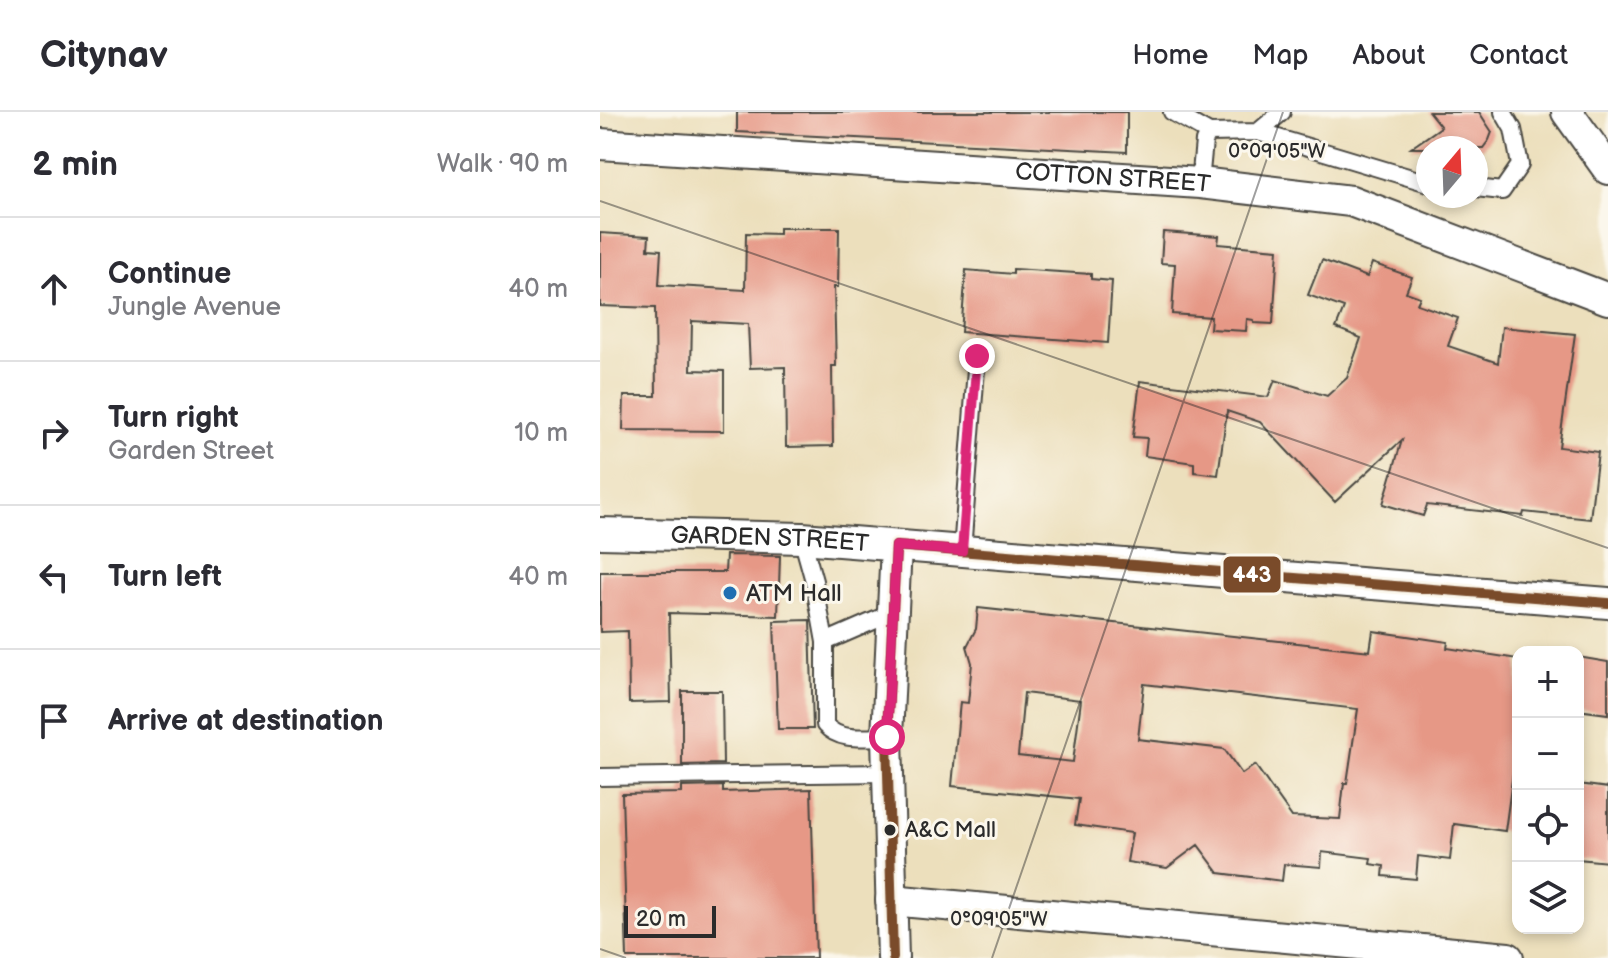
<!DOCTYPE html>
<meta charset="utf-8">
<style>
:root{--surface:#fff;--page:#f7f7f7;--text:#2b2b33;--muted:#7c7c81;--line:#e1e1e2}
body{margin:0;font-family:"Balsamiq Sans",sans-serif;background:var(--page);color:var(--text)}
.controls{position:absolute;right:24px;bottom:24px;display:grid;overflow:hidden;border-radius:16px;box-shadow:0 4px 12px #0003}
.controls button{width:72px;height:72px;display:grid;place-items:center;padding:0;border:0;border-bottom:2px solid var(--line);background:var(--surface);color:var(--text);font:40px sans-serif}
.compass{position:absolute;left:816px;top:24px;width:72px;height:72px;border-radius:50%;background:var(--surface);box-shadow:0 4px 12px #0003;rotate:19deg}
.scale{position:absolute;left:24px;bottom:20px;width:92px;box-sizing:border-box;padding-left:8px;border:4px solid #2b2b2b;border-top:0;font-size:22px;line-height:28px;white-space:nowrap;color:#2b2b2b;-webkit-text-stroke:6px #fbf7ec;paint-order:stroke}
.stop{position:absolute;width:24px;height:24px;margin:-18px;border:6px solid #db2777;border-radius:50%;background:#fff}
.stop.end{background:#db2777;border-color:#fff;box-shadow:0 2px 8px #0008}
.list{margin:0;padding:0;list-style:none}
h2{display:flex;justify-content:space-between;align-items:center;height:104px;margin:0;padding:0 32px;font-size:34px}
h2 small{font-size:26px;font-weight:400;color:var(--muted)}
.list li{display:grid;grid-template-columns:52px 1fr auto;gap:24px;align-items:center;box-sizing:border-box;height:144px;padding:0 32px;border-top:2px solid var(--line)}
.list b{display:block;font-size:30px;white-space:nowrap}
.list p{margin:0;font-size:26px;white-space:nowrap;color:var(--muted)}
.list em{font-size:26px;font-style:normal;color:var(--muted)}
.icon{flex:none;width:44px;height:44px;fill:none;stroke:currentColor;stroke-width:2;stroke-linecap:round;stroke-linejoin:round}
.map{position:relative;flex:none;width:1008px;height:846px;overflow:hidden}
header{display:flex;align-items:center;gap:48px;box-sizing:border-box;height:112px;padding:0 40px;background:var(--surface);border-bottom:2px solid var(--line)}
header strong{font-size:38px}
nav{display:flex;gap:44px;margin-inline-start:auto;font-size:28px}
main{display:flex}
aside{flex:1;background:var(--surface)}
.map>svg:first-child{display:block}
.building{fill:#e69886;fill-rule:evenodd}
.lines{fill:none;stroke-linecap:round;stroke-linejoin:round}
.service-casing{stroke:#484641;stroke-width:20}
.minor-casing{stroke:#484641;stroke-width:34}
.service{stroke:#fff;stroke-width:16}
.minor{stroke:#fff;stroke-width:30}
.bus-1-casing{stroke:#fbf7ec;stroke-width:16}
.bus-1{stroke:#7a4b2a;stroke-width:10}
.route{stroke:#db2777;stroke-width:10}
.ticks{fill:none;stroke:#2b2b2b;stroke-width:2;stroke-opacity:0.45}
.poi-dot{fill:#1f6fb2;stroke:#fbf7ec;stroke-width:3}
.bus-dot{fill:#2b2b2b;stroke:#fbf7ec;stroke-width:3}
.labels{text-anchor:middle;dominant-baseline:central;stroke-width:6;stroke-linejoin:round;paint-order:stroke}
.bus-label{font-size:22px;fill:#2b2b2b;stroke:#fbf7ec;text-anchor:start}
.street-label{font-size:24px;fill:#2b2b2b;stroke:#fbf7ec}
.poi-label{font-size:24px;fill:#2b2b2b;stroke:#fbf7ec;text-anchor:start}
.ticks-label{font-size:20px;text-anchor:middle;fill:#2b2b2b;stroke:#fbf7ec;stroke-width:6;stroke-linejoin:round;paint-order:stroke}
.line-badge{stroke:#fbf7ec;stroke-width:3}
.badge-label{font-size:22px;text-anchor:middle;font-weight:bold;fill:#fff}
</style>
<header>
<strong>Citynav</strong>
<nav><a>Home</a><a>Map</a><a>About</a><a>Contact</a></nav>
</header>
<main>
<aside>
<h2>2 min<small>Walk · 90 m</small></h2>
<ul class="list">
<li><svg class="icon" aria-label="ahead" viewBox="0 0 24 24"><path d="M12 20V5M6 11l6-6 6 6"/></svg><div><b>Continue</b><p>Jungle Avenue</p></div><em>40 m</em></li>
<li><svg class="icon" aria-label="right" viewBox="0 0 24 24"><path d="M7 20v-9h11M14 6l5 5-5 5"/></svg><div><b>Turn right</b><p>Garden Street</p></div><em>10 m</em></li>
<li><svg class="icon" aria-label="left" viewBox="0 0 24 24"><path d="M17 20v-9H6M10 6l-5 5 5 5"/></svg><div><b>Turn left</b></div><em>40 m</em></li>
<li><svg class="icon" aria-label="arrive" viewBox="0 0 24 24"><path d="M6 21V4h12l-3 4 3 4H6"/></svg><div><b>Arrive at destination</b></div></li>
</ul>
</aside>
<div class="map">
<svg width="1008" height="846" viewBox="0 0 1008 846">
<rect width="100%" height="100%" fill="#fbf7ec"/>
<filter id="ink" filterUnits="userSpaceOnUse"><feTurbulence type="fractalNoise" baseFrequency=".0125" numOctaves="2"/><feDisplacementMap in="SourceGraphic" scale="16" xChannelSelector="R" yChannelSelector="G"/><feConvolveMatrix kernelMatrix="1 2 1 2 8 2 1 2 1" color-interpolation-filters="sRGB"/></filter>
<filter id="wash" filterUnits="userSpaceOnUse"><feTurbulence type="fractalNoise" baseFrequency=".006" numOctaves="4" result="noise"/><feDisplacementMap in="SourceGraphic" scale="32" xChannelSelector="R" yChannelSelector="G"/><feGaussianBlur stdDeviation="1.8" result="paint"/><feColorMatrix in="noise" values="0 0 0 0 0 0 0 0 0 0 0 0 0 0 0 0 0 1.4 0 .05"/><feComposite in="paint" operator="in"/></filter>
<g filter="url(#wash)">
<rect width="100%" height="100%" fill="#ecdfbc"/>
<g id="blocks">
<path class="building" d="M137 0H527V40L137 20Z
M829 0H879L892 20 889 28 883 36H811L841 15Z
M179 116H239L238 175H234L236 254H232L233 334 186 335 185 255 150 256 148 212 92 209 91 258 124 259V319L23 318 24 284H56L55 196 0 194V121L49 124 48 137 61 138 59 173 145 178 146 121 179 122Z
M563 120 619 124 618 132 678 137 673 212 654 211V208L647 207 646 219 610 217 611 205 572 202 575 152 561 151Z
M722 148 767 165 772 151 812 165 806 180 820 185 817 192 858 206 848 234 898 251 902 215 975 222 959 335 998 340 990 407 924 400 923 404 827 393 823 404 783 392 802 328 735 390 660 310 627 299 618 363 594 360V351L545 344 547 326 533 325 540 269 668 285 675 268 727 284 747 266 761 226 736 216 744 196 708 183Z
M413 157 491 162V167L512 169 508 231 361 220 366 158 413 162Z
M126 443 180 444 178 504 69 501 71 590 29 591 28 519 0 520V460H125Z
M378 496 770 539 773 519 848 530 847 536 918 547V646H915L905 719 854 712 850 748 818 744 816 767 783 764 784 754 770 752 771 746 722 740 721 755 684 752 682 769 619 761 598 733 567 756 527 750 532 721 475 713 479 687 352 674 360 590 368 591 372 551 367 534 376 517ZM544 572 758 597 747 671H744L740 707 692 705 655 653 642 662 624 637 538 627ZM424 581 481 588 473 650 418 644Z
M210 508 213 617H178L174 509Z
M978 545 1008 550V602L978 598Z
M82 579H122L123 652 82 653Z
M978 672 1008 676V750L978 747Z
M123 674V680L211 677 216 846H27L22 682 82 681V675Z"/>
</g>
</g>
<g filter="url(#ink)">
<use href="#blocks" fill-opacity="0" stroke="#484641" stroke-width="2"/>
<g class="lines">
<g class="service-casing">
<path id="service" d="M572 0 609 21
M658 20 682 0
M600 71 604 29 609 21 658 20 828 71
M876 76 902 79 920 53 913 17 903 0
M202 426 214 469 225 530
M362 439 377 244
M287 625C265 625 240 630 225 613V530L294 500
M0 665 287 661"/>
</g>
<g class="minor-casing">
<g id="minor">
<path d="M967 0 1008 57"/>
<path id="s1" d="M0 32 600 71 751 89 1008 187"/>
<path id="s2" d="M0 421 202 426 1008 491"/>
<path d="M291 788 908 846"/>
<path d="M293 846 287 625 296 434"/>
</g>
</g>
<use href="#service" class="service"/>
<use href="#minor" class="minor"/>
<g class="bus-1-casing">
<path id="bus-1" d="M296 434 1008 491
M293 846 287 625 296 434"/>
</g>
<use href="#bus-1" class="bus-1"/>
</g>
</g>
<g class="lines" filter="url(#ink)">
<path class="route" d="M287 625 296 434 362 439 377 244"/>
</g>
<path class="ticks" d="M0 89 1008 436M0 837 26 846M392 846 683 0"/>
<circle class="poi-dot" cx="130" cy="481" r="8"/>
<circle class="bus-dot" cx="290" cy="718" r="7"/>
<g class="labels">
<g class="bus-label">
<text x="305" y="718">A&amp;C Mall</text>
</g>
<g class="street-label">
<text stroke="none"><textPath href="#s1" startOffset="514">COTTON STREET</textPath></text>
<text stroke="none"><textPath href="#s2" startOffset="170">GARDEN STREET</textPath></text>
</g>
<g class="poi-label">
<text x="146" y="481">ATM Hall</text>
</g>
</g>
<g class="ticks-label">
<text x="677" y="46">0°09'05"W</text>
<text x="399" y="814">0°09'05"W</text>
</g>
<rect class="line-badge" x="622" y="443" width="60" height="39" rx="8" fill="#7a4b2a"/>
<g class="badge-label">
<text x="652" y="470">443</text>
</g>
</svg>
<div class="controls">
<button>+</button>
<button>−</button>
<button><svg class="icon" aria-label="locate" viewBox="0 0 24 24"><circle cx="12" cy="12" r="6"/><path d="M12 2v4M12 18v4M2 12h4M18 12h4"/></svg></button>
<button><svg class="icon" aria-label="layers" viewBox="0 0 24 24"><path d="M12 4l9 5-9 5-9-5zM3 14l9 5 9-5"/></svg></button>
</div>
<svg class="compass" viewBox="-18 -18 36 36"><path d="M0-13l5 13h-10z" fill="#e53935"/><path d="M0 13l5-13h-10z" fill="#7c7c81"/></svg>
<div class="scale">20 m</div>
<div class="stop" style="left:287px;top:625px"></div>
<div class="stop end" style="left:377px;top:244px"></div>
</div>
</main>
